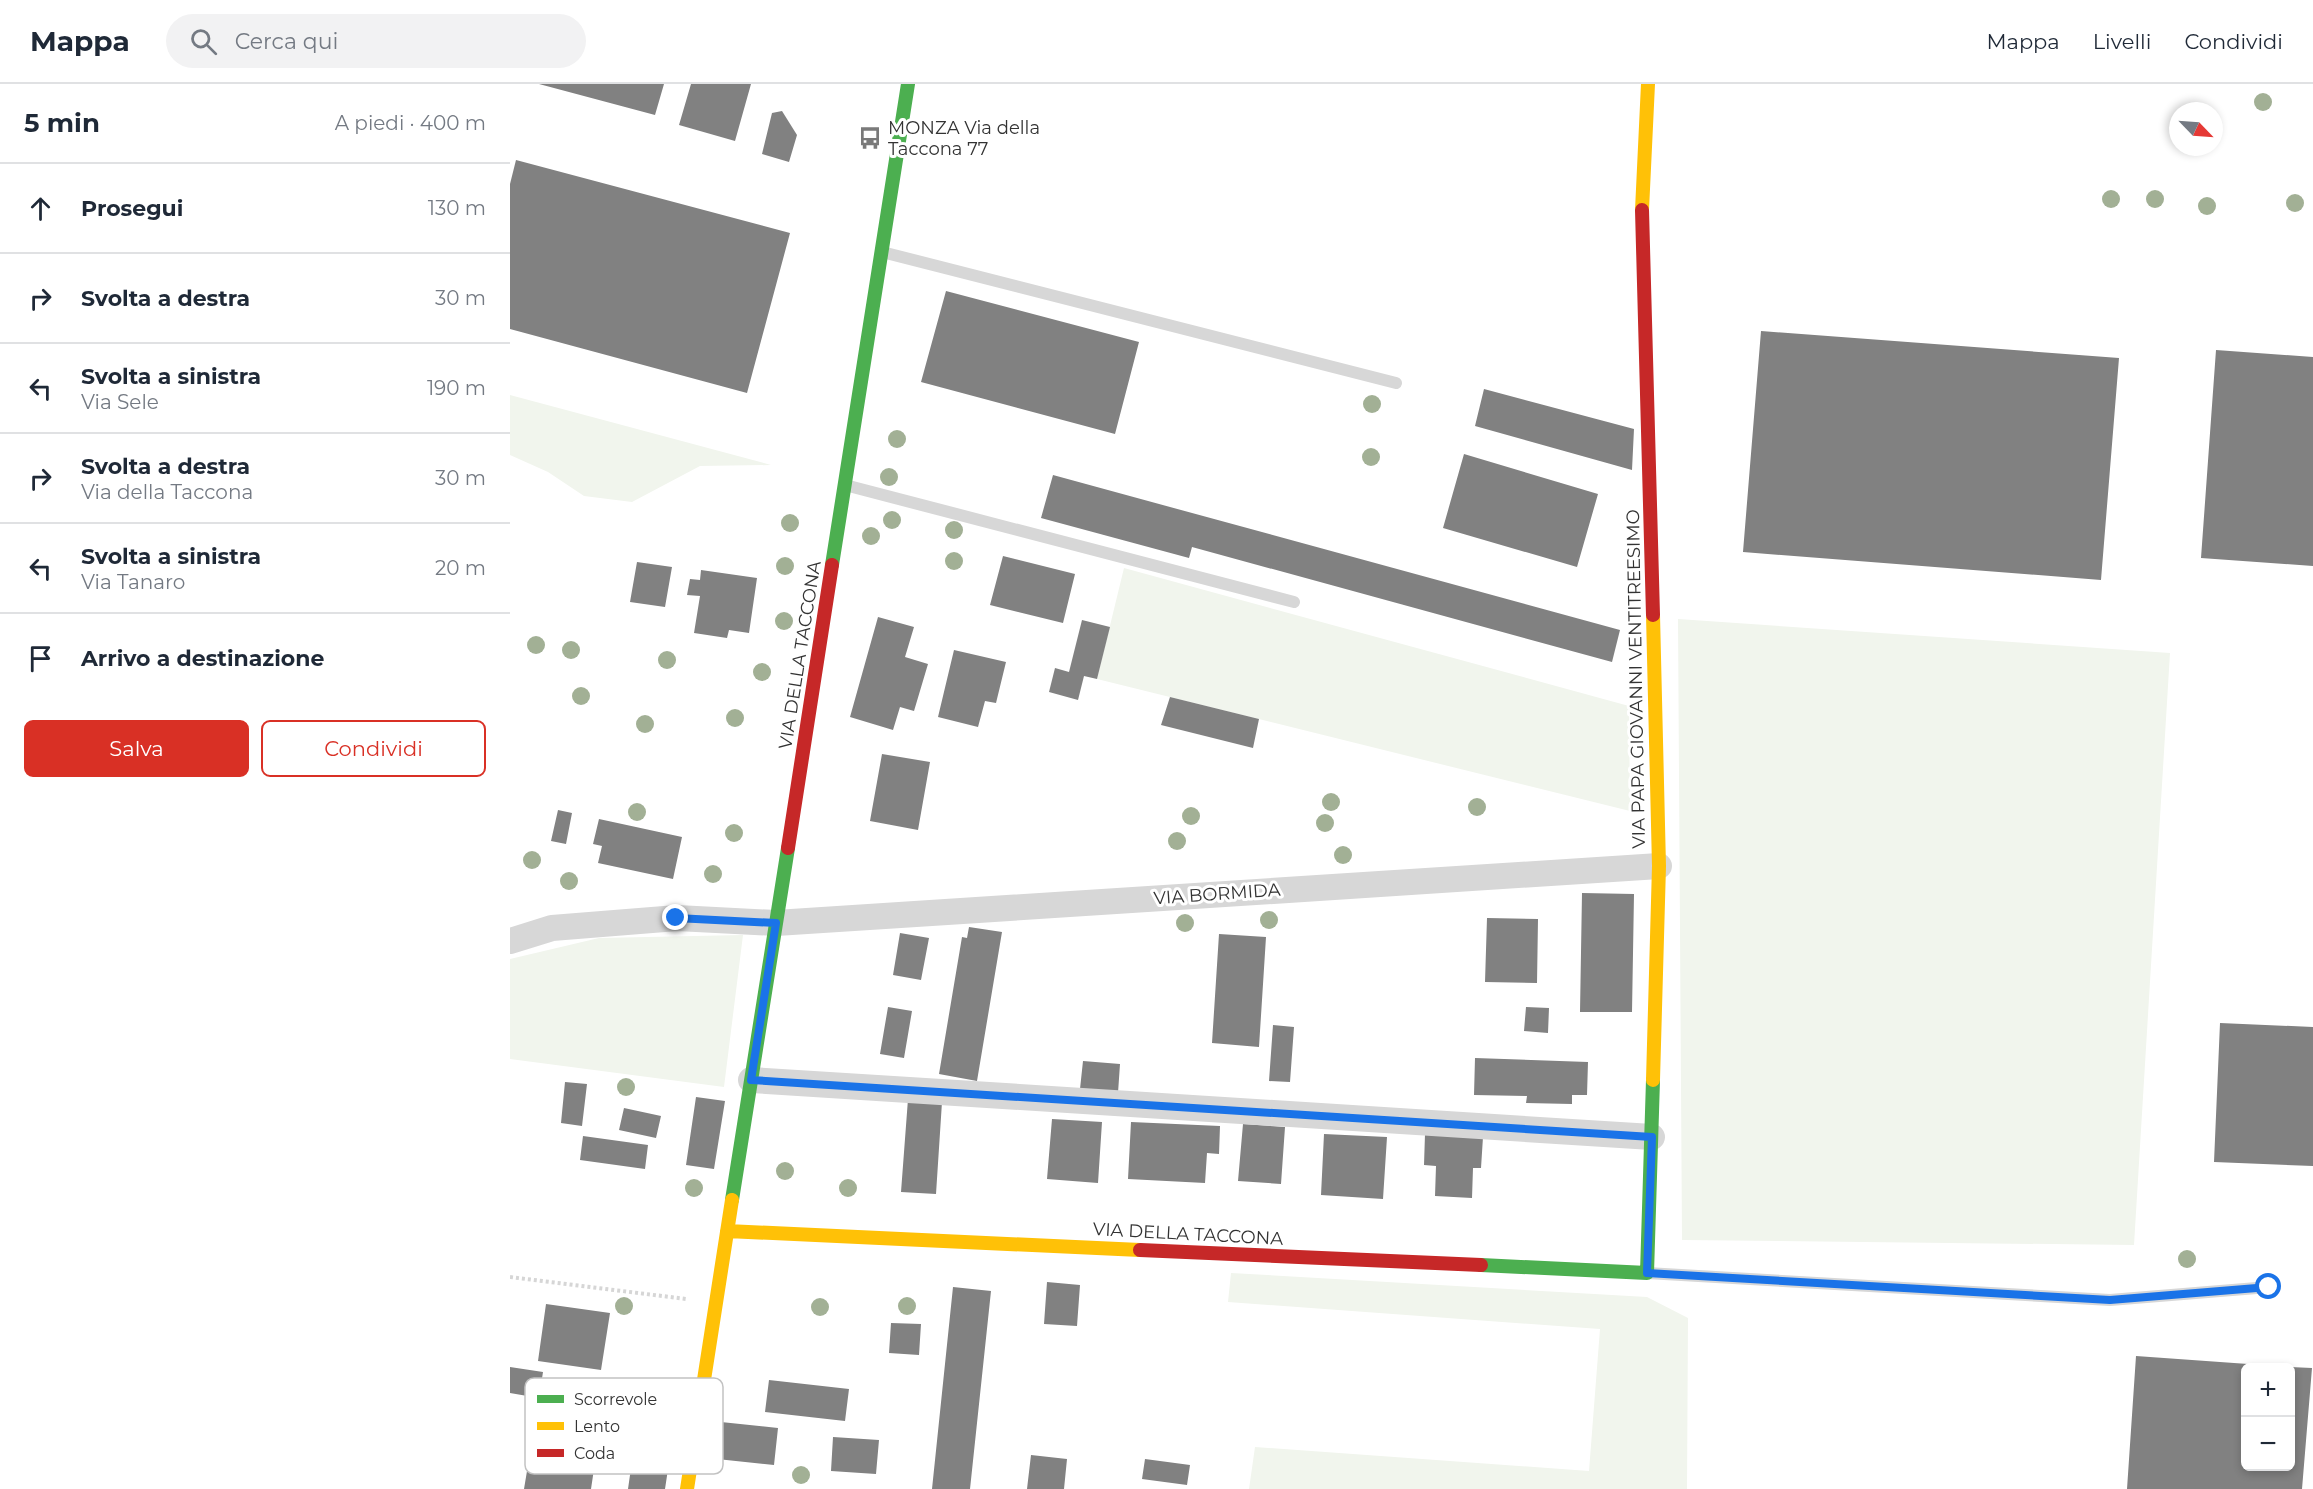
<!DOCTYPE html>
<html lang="it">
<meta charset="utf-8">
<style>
:root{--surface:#fff;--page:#f2f2f3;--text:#1f2937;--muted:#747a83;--line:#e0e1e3;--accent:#d93025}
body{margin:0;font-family:Montserrat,sans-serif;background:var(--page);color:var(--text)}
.controls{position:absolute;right:18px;bottom:18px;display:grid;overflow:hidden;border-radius:9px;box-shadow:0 3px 9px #0003}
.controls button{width:54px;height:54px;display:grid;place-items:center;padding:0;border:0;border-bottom:2px solid var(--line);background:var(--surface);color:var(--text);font:30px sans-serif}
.compass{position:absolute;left:1659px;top:18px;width:54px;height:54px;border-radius:50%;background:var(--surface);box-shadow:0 3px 9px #0003;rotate:115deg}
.stop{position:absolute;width:18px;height:18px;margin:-14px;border:4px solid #1a73e8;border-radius:50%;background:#fff}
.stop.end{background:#1a73e8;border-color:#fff;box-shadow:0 2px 6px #0008}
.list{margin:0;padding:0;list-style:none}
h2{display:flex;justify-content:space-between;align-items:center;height:78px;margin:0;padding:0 24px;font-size:26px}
h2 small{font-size:20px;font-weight:400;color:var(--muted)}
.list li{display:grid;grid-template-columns:39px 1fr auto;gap:18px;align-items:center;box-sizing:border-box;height:90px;padding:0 24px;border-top:2px solid var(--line)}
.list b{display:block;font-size:22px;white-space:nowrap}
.list p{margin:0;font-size:20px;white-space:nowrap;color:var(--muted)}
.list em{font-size:20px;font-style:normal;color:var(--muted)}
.actions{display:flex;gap:12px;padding:18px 24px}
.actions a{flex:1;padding:14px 0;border:2px solid var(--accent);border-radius:9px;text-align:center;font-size:21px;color:var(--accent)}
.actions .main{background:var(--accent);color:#fff}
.icon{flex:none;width:33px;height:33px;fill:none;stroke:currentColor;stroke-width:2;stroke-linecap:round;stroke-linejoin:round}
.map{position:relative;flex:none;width:1803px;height:1405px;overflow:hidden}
header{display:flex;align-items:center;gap:36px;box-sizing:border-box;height:84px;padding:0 30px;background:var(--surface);border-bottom:2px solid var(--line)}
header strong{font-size:28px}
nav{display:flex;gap:33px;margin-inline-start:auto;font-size:21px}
.search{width:420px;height:54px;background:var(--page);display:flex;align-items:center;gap:15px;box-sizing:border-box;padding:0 21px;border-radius:33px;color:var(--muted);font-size:22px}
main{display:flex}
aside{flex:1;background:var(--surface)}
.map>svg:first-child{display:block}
.green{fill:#f1f5ed}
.building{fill:#818181}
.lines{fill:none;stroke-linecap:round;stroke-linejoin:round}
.path{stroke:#d6d6d6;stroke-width:4;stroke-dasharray:3 3;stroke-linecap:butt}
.lane{stroke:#d7d7d7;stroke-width:12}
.street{stroke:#d7d7d7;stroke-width:26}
.fast{stroke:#4caf50;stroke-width:14}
.slow{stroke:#ffc107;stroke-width:14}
.jam{stroke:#c62828;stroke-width:14}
.tree{fill:#a2b095}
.route{stroke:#1a73e8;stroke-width:8}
.labels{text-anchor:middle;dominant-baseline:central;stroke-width:6;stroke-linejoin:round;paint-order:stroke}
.poi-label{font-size:18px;fill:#333;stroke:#fff;text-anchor:start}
.street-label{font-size:18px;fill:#333;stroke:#fff}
.key{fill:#fff;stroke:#c2c2c2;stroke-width:1.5}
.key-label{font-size:16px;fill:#333}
</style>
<header>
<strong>Mappa</strong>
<div class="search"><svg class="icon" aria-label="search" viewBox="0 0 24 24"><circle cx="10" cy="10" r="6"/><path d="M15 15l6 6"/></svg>Cerca qui</div>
<nav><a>Mappa</a><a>Livelli</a><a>Condividi</a></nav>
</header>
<main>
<aside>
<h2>5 min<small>A piedi · 400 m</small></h2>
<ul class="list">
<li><svg class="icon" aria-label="ahead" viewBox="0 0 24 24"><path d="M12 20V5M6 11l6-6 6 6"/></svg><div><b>Prosegui</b></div><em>130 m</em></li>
<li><svg class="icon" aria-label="right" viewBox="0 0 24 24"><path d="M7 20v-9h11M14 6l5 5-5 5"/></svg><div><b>Svolta a destra</b></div><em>30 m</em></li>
<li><svg class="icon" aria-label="left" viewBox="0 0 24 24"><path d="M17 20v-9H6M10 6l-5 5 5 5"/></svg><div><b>Svolta a sinistra</b><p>Via Sele</p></div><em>190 m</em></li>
<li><svg class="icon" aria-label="right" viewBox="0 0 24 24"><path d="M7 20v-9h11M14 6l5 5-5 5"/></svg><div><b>Svolta a destra</b><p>Via della Taccona</p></div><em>30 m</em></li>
<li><svg class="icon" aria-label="left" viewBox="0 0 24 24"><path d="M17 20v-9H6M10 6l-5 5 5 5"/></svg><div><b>Svolta a sinistra</b><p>Via Tanaro</p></div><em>20 m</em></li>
<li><svg class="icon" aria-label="arrive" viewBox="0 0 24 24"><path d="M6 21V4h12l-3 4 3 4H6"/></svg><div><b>Arrivo a destinazione</b></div></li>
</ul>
<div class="actions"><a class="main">Salva</a><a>Condividi</a></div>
</aside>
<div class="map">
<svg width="1803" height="1405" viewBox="0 0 1803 1405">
<rect width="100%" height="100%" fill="#fff"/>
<path class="green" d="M0 311 261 381 190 382 122 418 74 412 38 388 0 371Z
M614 484 1119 622 1120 727 587 595Z
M1168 535 1660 569 1624 1161 1172 1156Z
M233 851 214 1003 0 975V875L89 854Z
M721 1189 1137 1213 1178 1234 1177 1405H739L745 1363 1079 1387 1090 1245 718 1218Z"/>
<path class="building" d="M29 0H154L145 31Z
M181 0H241L225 57 169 41Z
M272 27 287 51 279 78 252 70 262 29Z
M6 76 280 149 237 309 0 245V100Z
M436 207 629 258 605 350 411 298Z
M1251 247 1609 274 1591 496 1233 468Z
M1706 266 1803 273V482L1691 474Z
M974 305 1124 345 1122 386 965 342Z
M954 370 1088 410 1067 483 933 444Z
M543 391 1110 546 1102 578 682 463 679 474 531 434Z
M493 472 565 490 553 539 480 521Z
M127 478 162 483 155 523 120 518Z
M191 486 247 494 239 549 219 546 217 554 184 549 190 512 177 511 180 495 190 496Z
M368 533 404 543 395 573 418 580 404 627 390 623 383 646 340 633Z
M572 536 600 543 587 595 574 592 568 616 539 608 545 584 559 588Z
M444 566 496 578 486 619 475 617 468 643 428 633Z
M660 613 749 635 743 664 651 641Z
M372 670 420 678 408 746 360 737Z
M48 726 62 729 56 760 41 757Z
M89 735 172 753 163 795 88 779 92 762 83 760Z
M1072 809 1124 810 1122 928H1070Z
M977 834 1028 835 1027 899 975 898Z
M459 843 492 848 467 997 429 990 452 853 457 854Z
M390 849 419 854 411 896 383 891Z
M709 850 756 853 749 963 702 959Z
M378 923 402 927 394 974 370 970Z
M1016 923 1039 924 1038 949 1014 947Z
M1710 939 1803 943V1082L1704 1078Z
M763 941 784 943 780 998 759 997Z
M965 974 1078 978 1077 1011H1062V1020L1016 1019 1017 1012 964 1011Z
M573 977 610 980 608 1009 570 1005Z
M55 998 77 1000 72 1042 51 1039Z
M186 1013 215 1017 204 1085 176 1081Z
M398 1015 432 1018 426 1110 391 1108Z
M114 1024 151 1032 146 1054 109 1046Z
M542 1035 592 1038 588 1099 537 1095Z
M621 1038 710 1042 709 1070 697 1069 695 1099 618 1095Z
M733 1040 775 1043 771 1100 728 1097Z
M814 1050 877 1053 873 1115 811 1111Z
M915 1050 973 1053 971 1084H963L962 1114 925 1112 926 1082 914 1081Z
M73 1052 138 1061 135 1085 70 1076Z
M537 1198 570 1201 567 1242 534 1240Z
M443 1203 481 1207 460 1405H422Z
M36 1220 100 1229 91 1286 28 1277Z
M381 1239 411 1240 409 1271 379 1269Z
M1626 1272 1766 1282V1284H1736V1382H1780V1283L1802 1284 1792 1405H1617Z
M0 1283 33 1288 29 1314 0 1309Z
M259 1296 339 1305 335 1337 255 1328Z
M133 1300 170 1306 155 1405H118Z
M211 1338 268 1344 264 1381 207 1375Z
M323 1353 369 1356 366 1390 321 1387Z
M521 1371 557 1375 554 1405H517Z
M19 1375 84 1385 81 1405H14Z
M635 1375 680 1381 677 1401 632 1395Z"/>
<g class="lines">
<path class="path" d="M0 1193 176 1215"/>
<path class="lane" d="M372 168 886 299
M335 401 784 518
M1137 1189 1600 1216 1759 1203"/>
<path class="street" d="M0 857 42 844 167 834 266 839 1149 782
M241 996 1142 1053"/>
<path class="fast" d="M322 481 398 0
M222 1116 278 764
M971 1181 1137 1189 1143 996"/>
<path class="slow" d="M1132 126 1138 0
M1143 531 1149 782 1143 996
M217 1147 630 1166
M177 1405 222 1116"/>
<path class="jam" d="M1132 126 1143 531
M278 764 322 481
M630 1166 971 1181"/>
</g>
<g class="tree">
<circle cx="1753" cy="18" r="9"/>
<circle cx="1601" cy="115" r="9"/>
<circle cx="1645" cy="115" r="9"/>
<circle cx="1785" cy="119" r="9"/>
<circle cx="1697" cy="122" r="9"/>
<circle cx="862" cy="320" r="9"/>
<circle cx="387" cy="355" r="9"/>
<circle cx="861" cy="373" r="9"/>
<circle cx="379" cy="393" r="9"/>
<circle cx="382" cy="436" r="9"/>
<circle cx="280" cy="439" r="9"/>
<circle cx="444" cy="446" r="9"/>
<circle cx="361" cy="452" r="9"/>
<circle cx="444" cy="477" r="9"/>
<circle cx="275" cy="482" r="9"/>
<circle cx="274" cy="537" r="9"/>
<circle cx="26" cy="561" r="9"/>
<circle cx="61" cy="566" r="9"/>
<circle cx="157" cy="576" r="9"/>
<circle cx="252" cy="588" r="9"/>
<circle cx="71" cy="612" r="9"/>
<circle cx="225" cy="634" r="9"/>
<circle cx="135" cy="640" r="9"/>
<circle cx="821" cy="718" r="9"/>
<circle cx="967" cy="723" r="9"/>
<circle cx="127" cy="728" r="9"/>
<circle cx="681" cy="732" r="9"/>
<circle cx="815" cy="739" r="9"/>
<circle cx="224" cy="749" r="9"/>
<circle cx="667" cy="757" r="9"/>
<circle cx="833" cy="771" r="9"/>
<circle cx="22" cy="776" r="9"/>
<circle cx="203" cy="790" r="9"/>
<circle cx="59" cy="797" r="9"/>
<circle cx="759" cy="836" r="9"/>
<circle cx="675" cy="839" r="9"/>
<circle cx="116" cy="1003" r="9"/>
<circle cx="275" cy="1087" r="9"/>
<circle cx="184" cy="1104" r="9"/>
<circle cx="338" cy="1104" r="9"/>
<circle cx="1677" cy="1175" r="9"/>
<circle cx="114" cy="1222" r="9"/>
<circle cx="397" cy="1222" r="9"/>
<circle cx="310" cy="1223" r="9"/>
<circle cx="291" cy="1391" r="9"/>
</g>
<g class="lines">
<path class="route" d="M166 834 266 839 241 996 1142 1053 1137 1189 1600 1216 1759 1203"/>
</g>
<defs>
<g id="bus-bare" transform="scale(1.8)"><path d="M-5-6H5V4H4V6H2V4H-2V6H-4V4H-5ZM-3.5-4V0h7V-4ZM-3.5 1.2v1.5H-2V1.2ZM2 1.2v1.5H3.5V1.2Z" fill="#7a7a7a" stroke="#fff" stroke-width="2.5" paint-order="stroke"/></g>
</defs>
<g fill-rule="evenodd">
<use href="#bus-bare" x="360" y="54"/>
</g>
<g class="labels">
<g class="poi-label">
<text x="378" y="44">MONZA Via della<tspan x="378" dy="21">Taccona 77</tspan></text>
</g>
<g class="street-label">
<text transform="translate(290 571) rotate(-81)">VIA DELLA TACCONA</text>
<text transform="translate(1126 595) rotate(-91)">VIA PAPA GIOVANNI VENTITREESIMO</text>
<text transform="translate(707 810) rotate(-4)">VIA BORMIDA</text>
<text transform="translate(678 1150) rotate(3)">VIA DELLA TACCONA</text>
</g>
</g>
<rect x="15" y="1294" width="198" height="96" rx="9" class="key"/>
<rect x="27" y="1311" width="27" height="8" fill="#4caf50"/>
<rect x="27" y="1338" width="27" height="8" fill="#ffc107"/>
<rect x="27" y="1365" width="27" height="8" fill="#c62828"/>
<g class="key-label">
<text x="64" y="1321">Scorrevole</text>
<text x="64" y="1348">Lento</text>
<text x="64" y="1375">Coda</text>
</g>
</svg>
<div class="controls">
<button>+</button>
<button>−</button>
</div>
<svg class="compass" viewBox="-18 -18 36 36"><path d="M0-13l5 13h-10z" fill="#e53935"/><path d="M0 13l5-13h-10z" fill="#747a83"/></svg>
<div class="stop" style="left:1759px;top:1203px"></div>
<div class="stop end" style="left:166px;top:834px"></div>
</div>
</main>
